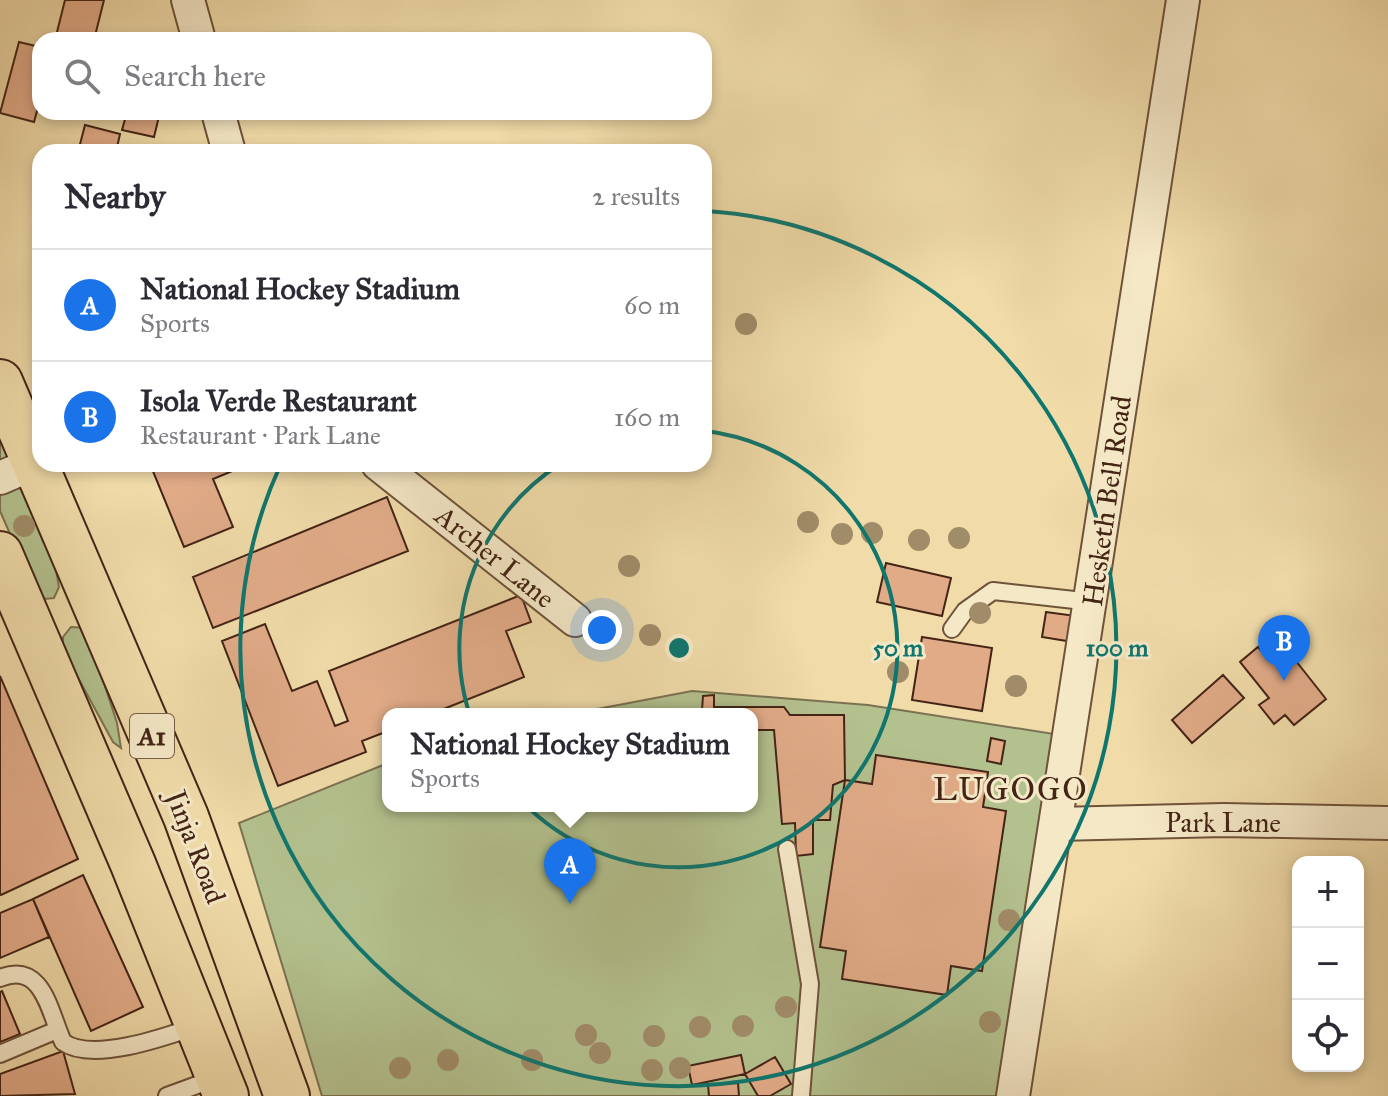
<!DOCTYPE html>
<meta charset="utf-8">
<style>
:root{--surface:#fff;--page:#f2f2f3;--text:#2b2b33;--muted:#7c7c81;--line:#e1e1e2;--accent:#1a73e8}
body{margin:0;font-family:"IM FELL Great Primer",serif;background:var(--page);color:var(--text)}
.controls{position:absolute;right:24px;bottom:24px;display:grid;overflow:hidden;border-radius:16px;box-shadow:0 4px 12px #0003}
.controls button{width:72px;height:72px;display:grid;place-items:center;padding:0;border:0;border-bottom:2px solid var(--line);background:var(--surface);color:var(--text);font:40px sans-serif}
.you{position:absolute;left:602px;top:630px;width:28px;height:28px;margin:-20px;border:6px solid #fff;border-radius:50%;background:#1a73e8;box-shadow:0 0 0 12px #1a73e833}
.badge{display:grid;place-items:center;width:52px;height:52px;border-radius:50%;background:var(--accent);color:#fff;font-size:26px;font-weight:700}
.pin{position:absolute;translate:-50% -66px;filter:drop-shadow(0 2px 4px #0008)}
.pin::after{content:'';position:absolute;top:42px;width:28px;height:24px;background:inherit;clip-path:polygon(0 0,100% 0,50% 100%)}
.popup{position:absolute;left:382px;top:708px;width:376px;height:104px;box-sizing:border-box;display:grid;place-content:center;border-radius:16px;background:var(--surface);filter:drop-shadow(0 2px 6px #0005);font-size:26px;white-space:nowrap;color:var(--muted)}
.popup b{font-size:30px;color:var(--text)}
.popup::after{content:'';position:absolute;left:50%;top:100%;margin-left:-16px;border:16px solid transparent;border-top-color:var(--surface)}
.list{margin:0;padding:0;list-style:none}
h2{display:flex;justify-content:space-between;align-items:center;height:104px;margin:0;padding:0 32px;font-size:34px}
h2 small{font-size:26px;font-weight:400;color:var(--muted)}
.list li{display:grid;grid-template-columns:52px 1fr auto;gap:24px;align-items:center;box-sizing:border-box;height:112px;padding:0 32px;border-top:2px solid var(--line)}
.list b{display:block;font-size:30px;white-space:nowrap}
.list p{margin:0;font-size:26px;white-space:nowrap;color:var(--muted)}
.list em{font-size:26px;font-style:normal;color:var(--muted)}
.icon{flex:none;width:44px;height:44px;fill:none;stroke:currentColor;stroke-width:2;stroke-linecap:round;stroke-linejoin:round}
.map{position:relative;flex:none;width:1388px;height:1096px;overflow:hidden}
.search{position:absolute;background:var(--surface);box-shadow:0 4px 12px #0003;left:32px;top:32px;width:680px;height:88px;display:flex;align-items:center;gap:20px;box-sizing:border-box;padding:0 28px;border-radius:24px;color:var(--muted);font-size:30px}
.panel{position:absolute;background:var(--surface);box-shadow:0 4px 12px #0003;left:32px;top:144px;width:680px;height:328px;border-radius:24px}
.map>svg:first-child{display:block}
.green{fill:#b3c18e;stroke:#7b7252;stroke-width:2}
.building{fill:#e1ab88;stroke:#432415;stroke-width:2}
.lines{fill:none;stroke-linecap:round;stroke-linejoin:round}
.service-casing{stroke:#6e523a;stroke-width:20}
.minor-casing{stroke:#6e523a;stroke-width:36}
.trunk-casing{stroke:#432415;stroke-width:48}
.service{stroke:#f5e8c7;stroke-width:16}
.minor{stroke:#f5e8c7;stroke-width:32}
.trunk{stroke:#f0dba9;stroke-width:44}
.tree{fill:#a08c68}
.ring{fill:none;stroke:#0f766e;stroke-width:4}
.labels{text-anchor:middle;dominant-baseline:central;stroke-width:6;stroke-linejoin:round;paint-order:stroke}
.shield{fill:#f5e8c7;stroke:#785f4a;stroke-width:2}
.shield-label{font-size:26px;font-weight:bold;fill:#432415}
.street-label{font-size:28px;fill:#432415;stroke:#f5e8c7}
.quarter-label{font-size:32px;letter-spacing:2px;fill:#432415;stroke:#f5e8c7}
.centre{fill:#0f766e;stroke:#f5e8c7;stroke-width:4}
.ring-label{font-size:24px;text-anchor:middle;font-weight:bold;fill:#0f766e;stroke:#f5e8c7;stroke-width:6;stroke-linejoin:round;paint-order:stroke}
</style>
<div class="map">
<svg width="1388" height="1096" viewBox="0 0 1388 1096">
<rect width="100%" height="100%" fill="#f0dba9"/>
<filter id="stains"><feTurbulence type="fractalNoise" baseFrequency=".0025" numOctaves="4"/><feColorMatrix values="0 0 0 0 .2 0 0 0 0 .09 0 0 0 0 .02 0 0 0 .5 -.17"/></filter>
<radialGradient id="worn" r=".72"><stop offset=".6" stop-color="#630" stop-opacity="0"/><stop offset="1" stop-color="#630" stop-opacity=".3"/></radialGradient>
<path class="green" d="M0 437 56 570 59 587 54 598 44 599 36 594 0 511Z
M71 627 86 628 117 723 121 748 113 742 63 650V637Z
M692 691 868 705 1054 734 1002 1096H322L239 823 388 763V806H752V714H571Z"/>
<path class="building" d="M65 0H104L94 40H55Z
M19 42 40 47V100L34 122 0 113Z
M127 112H160L154 137 122 130Z
M85 125 120 134 116 152H78Z
M150 464H249L213 479 233 527 184 547Z
M387 497 408 551 213 628 193 577Z
M886 563 951 578 942 616 877 602Z
M521 595 531 622 506 631 524 677 431 714H388V731L362 741 366 752 278 786 222 641 265 624 292 691 317 681 335 726 348 721 329 671Z
M1046 612 1076 616 1073 642 1042 637Z
M922 637 992 648 982 711 912 700Z
M1281 642 1326 699 1294 725 1285 715 1274 724 1259 705 1269 698 1240 662 1258 647 1265 655Z
M1223 675 1244 698 1192 743 1172 720Z
M0 676 78 859 1 895 0 894Z
M714 695V707H784L790 715H844L845 780 833 785 830 820H813V854L796 856 795 823 782 824 774 730H752V714H683L702 710 703 696Z
M991 738 1005 741 1001 764 987 761Z
M876 755 988 772 983 807 1006 811 982 971 951 966 947 995 842 979 846 951 820 947 845 780 872 784Z
M83 875 143 1007 91 1031 33 899Z
M33 899 49 937 0 958V913Z
M2 991 20 1034 0 1042V992Z
M63 1051 75 1094 0 1096V1074Z
M741 1055 745 1074 692 1085 688 1066Z
M775 1057 791 1084 770 1096H758L745 1074Z
M738 1083 739 1096H709L708 1085Z"/>
<g class="lines">
<g class="service-casing">
<path id="service" d="M952 629 965 611 993 591 1092 602
M787 849 810 984 801 1096
M0 978C43 961 49 1011 63 1042 92 1063 165 1037 197 1026
M0 1054 57 1030
M167 1096 219 1077"/>
</g>
<g class="minor-casing">
<path id="minor" d="M188 0 199 40
M218 112 229 152
M378 464 575 620
M0 478 35 463
M1057 824 1224 820 1388 823
M1013 1096 1183 0"/>
</g>
<g class="trunk-casing">
<path id="trunk" d="M0 382 186 817 287 1096
M0 554 133 864 226 1096"/>
</g>
<use href="#service" class="service"/>
<use href="#minor" class="minor"/>
<use href="#trunk" class="trunk"/>
</g>
<g class="tree">
<circle cx="746" cy="324" r="11"/>
<circle cx="808" cy="522" r="11"/>
<circle cx="24" cy="526" r="11"/>
<circle cx="872" cy="533" r="11"/>
<circle cx="842" cy="534" r="11"/>
<circle cx="959" cy="538" r="11"/>
<circle cx="919" cy="540" r="11"/>
<circle cx="629" cy="566" r="11"/>
<circle cx="980" cy="613" r="11"/>
<circle cx="650" cy="635" r="11"/>
<circle cx="898" cy="672" r="11"/>
<circle cx="1016" cy="686" r="11"/>
<circle cx="1009" cy="920" r="11"/>
<circle cx="786" cy="1007" r="11"/>
<circle cx="990" cy="1022" r="11"/>
<circle cx="743" cy="1026" r="11"/>
<circle cx="700" cy="1027" r="11"/>
<circle cx="586" cy="1035" r="11"/>
<circle cx="654" cy="1036" r="11"/>
<circle cx="600" cy="1053" r="11"/>
<circle cx="448" cy="1060" r="11"/>
<circle cx="532" cy="1060" r="11"/>
<circle cx="400" cy="1068" r="11"/>
<circle cx="680" cy="1068" r="11"/>
<circle cx="652" cy="1070" r="11"/>
</g>
<g class="ring">
<path d="M706 431A219 219 0 1 1 560 464"/>
<path d="M706 211A438 438 0 1 1 280 466"/>
</g>
<g class="labels">
<rect class="shield" x="130" y="714" width="44" height="44" rx="6"/>
<g class="shield-label">
<text x="152" y="736">A1</text>
</g>
<g class="street-label">
<text transform="translate(1107 501) rotate(-82)">Hesketh Bell Road</text>
<text transform="translate(495 557) rotate(39)">Archer Lane</text>
<text x="1223" y="822">Park Lane</text>
<text transform="translate(196 847) rotate(69)">Jinja Road</text>
</g>
<g class="quarter-label">
<text x="1011" y="789">LUGOGO</text>
</g>
</g>
<circle cx="679" cy="648" r="12" class="centre"/>
<g class="ring-label">
<text x="898" y="656">50 m</text>
<text x="1117" y="656">100 m</text>
</g>
<rect width="100%" height="100%" filter="url(#stains)"/>
<rect width="100%" height="100%" fill="url(#worn)"/>
</svg>
<div class="controls">
<button>+</button>
<button>−</button>
<button><svg class="icon" aria-label="locate" viewBox="0 0 24 24"><circle cx="12" cy="12" r="6"/><path d="M12 2v4M12 18v4M2 12h4M18 12h4"/></svg></button>
</div>
<div class="you"></div>
<div class="pin badge" style="left:570px;top:904px">A</div>
<div class="popup"><b>National Hockey Stadium</b>Sports</div>
<div class="pin badge" style="left:1284px;top:681px">B</div>
<div class="search"><svg class="icon" aria-label="search" viewBox="0 0 24 24"><circle cx="10" cy="10" r="6"/><path d="M15 15l6 6"/></svg>Search here</div>
<section class="panel">
<h2>Nearby<small>2 results</small></h2>
<ul class="list">
<li><span class="badge">A</span><div><b>National Hockey Stadium</b><p>Sports</p></div><em>60 m</em></li>
<li><span class="badge">B</span><div><b>Isola Verde Restaurant</b><p>Restaurant · Park Lane</p></div><em>160 m</em></li>
</ul>
</section>
</div>
